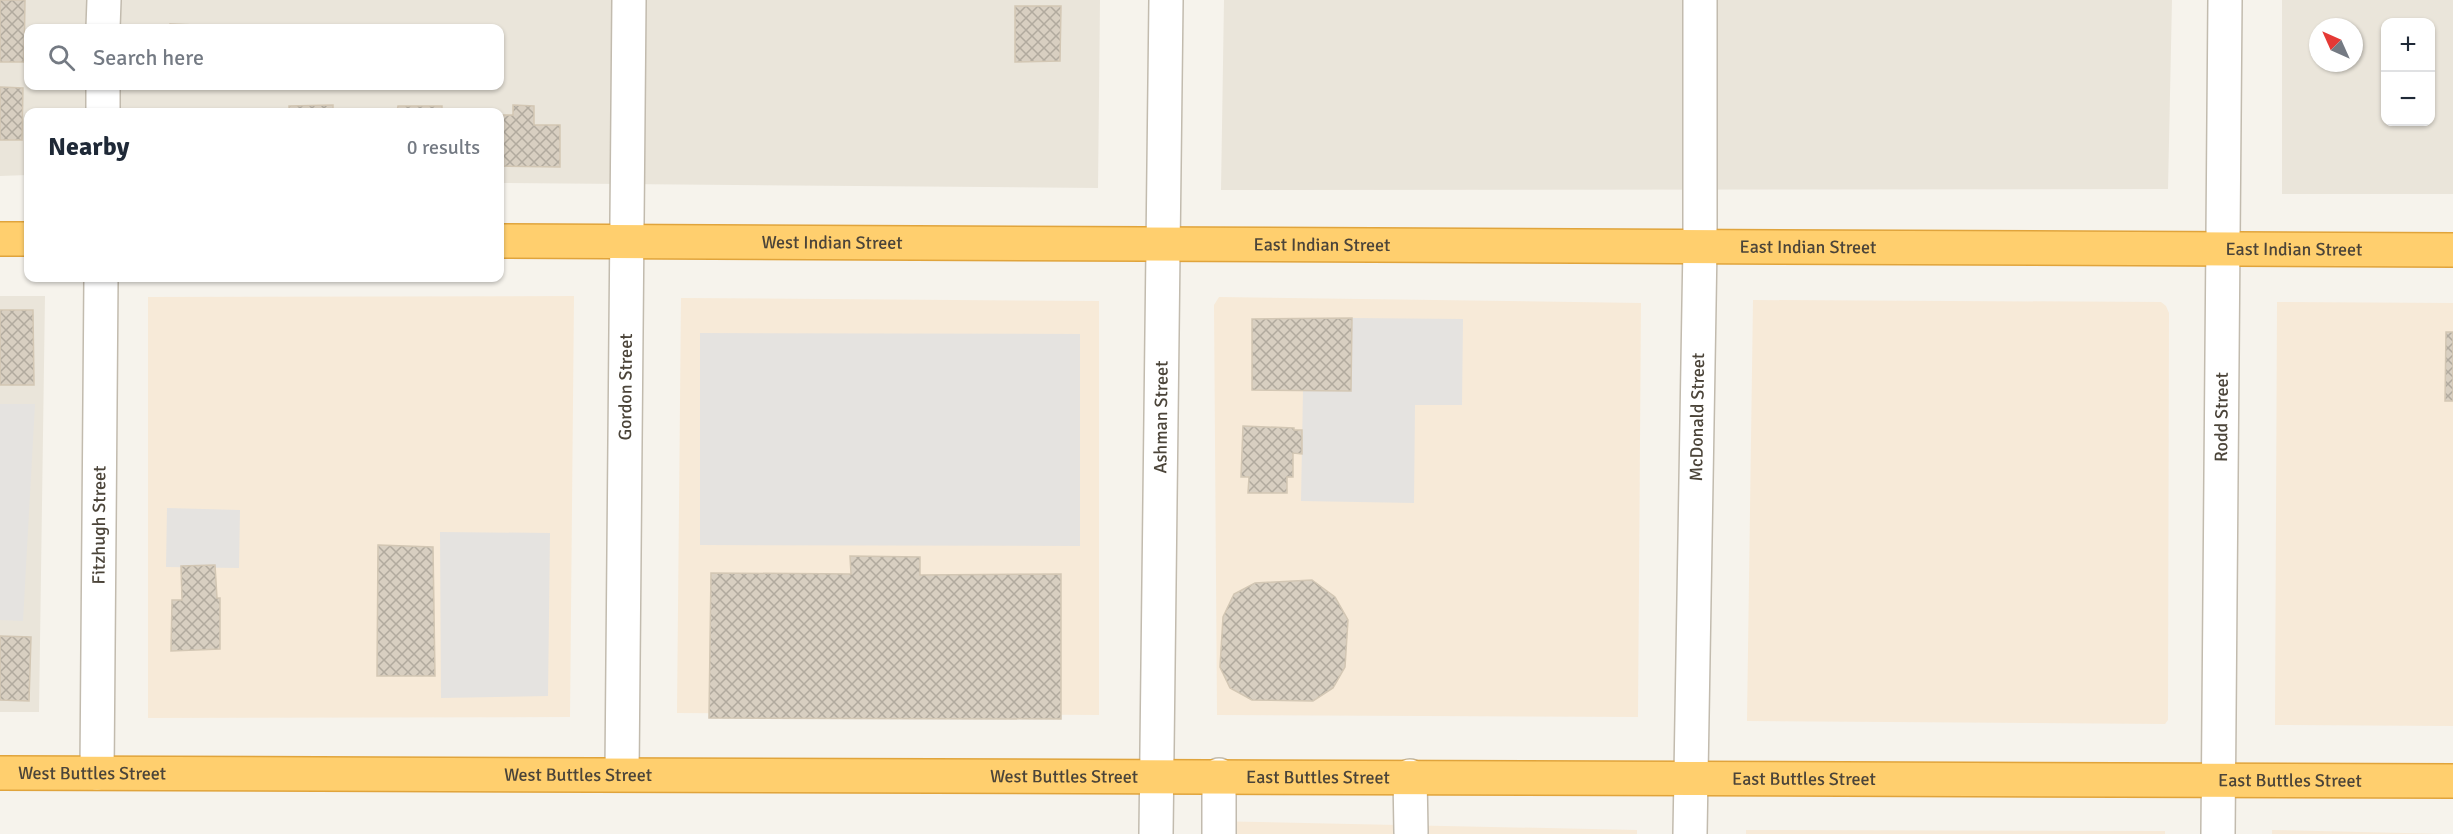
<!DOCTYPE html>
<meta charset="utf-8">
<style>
:root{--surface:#fff;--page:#f6f6f7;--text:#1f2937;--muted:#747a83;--line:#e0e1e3}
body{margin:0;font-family:Signika,sans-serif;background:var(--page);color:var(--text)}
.controls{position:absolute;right:18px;top:18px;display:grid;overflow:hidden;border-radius:12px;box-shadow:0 2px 4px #0004}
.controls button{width:54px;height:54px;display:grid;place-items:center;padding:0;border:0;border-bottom:2px solid var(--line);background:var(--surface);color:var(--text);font:30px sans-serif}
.compass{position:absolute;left:2309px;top:18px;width:54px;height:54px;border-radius:50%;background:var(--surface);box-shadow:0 2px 4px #0004;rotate:315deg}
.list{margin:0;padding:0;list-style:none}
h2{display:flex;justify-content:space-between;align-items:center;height:78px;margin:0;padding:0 24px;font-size:26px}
h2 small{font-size:20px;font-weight:400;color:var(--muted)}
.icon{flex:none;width:33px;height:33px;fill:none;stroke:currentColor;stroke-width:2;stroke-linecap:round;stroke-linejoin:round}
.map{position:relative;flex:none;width:2453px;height:834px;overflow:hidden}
.search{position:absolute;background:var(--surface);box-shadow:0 2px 4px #0004;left:24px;top:24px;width:480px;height:66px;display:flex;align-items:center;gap:15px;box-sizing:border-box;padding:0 21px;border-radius:12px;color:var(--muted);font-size:22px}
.panel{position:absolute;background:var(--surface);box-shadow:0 2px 4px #0004;left:24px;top:108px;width:480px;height:174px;border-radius:12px}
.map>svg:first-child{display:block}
.residential{fill:#eae5da;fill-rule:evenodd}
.commercial{fill:#f7ead8}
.parking{fill:#e5e3e0}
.building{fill:url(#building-cross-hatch);stroke:#d3c7b4;stroke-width:1.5}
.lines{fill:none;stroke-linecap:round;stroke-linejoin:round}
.minor-casing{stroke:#c2bbae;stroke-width:36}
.highway-casing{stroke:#e0a43c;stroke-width:36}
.minor{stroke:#fff;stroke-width:33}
.highway{stroke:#ffcf6e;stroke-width:33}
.labels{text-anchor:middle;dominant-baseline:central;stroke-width:4.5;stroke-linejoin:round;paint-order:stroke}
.street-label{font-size:18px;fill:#4b4439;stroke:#fff}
</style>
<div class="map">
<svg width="2453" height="834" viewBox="0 0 2453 834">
<defs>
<pattern id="building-cross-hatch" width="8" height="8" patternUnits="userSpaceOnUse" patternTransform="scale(1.5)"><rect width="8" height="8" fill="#d8cfc1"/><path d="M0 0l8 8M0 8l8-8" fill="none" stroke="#b1aa9e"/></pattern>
</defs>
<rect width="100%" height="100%" fill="#f6f3ec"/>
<path class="residential" d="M0 0H1100L1098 188 500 183V112H28V175L0 176ZM28 28H500V86H28Z
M1224 0H2172L2168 189 1221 190Z
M2282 0H2453V194H2282ZM2386 22H2430V122H2386ZM2318 27H2354V63H2318Z
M0 296H45L39 712H0Z"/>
<path class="commercial" d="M574 296 570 717 148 718V297Z
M1219 297 1641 303 1638 717 1217 715 1214 305Z
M681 298 1099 301V715L677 713Z
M1753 300 2161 302 2166 306 2169 313 2168 720 2165 724 1747 721Z
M2277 302 2453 303V726L2275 725Z
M1209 821 1637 830V834H1209Z
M1746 830 2165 831V834H1746Z
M2272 830 2447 834H2272Z"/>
<path class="parking" d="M1352 318 1463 319 1462 405H1415L1414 503 1301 501 1303 390 1351 391Z
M700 333 1080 334V546L700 545Z
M0 404H35L23 621 0 620Z
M167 508 240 510 239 568 166 567Z
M440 532 550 533 548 696 441 698Z"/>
<path class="building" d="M0 0H25L24 62H0Z
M1015 6H1061L1060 61 1015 62Z
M170 24 222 26V28H170Z
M0 87 23 88 22 140H0Z
M333 105V112H289V106Z
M513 105 534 106V125H560V167L500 166V115H513Z
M398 106H442V112H397Z
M168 110 207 111V112H168Z
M0 310H33L34 385H0Z
M1352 318 1351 391 1252 390V319Z
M2446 332H2453V401H2445Z
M1243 426 1294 428V430H1302V454L1293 453V477H1287V493H1248L1249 477H1241Z
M378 545 433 547 435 676H377Z
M850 556 920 557V575L1061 574V719L709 718 711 573 851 574Z
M215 565 217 598H220V649L171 651 172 600H182L181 566Z
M1312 580 1335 597 1348 620 1345 667 1333 688 1313 701 1252 700 1230 688 1220 667 1223 617 1234 594 1255 583Z
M0 636 31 637 29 701 0 700Z"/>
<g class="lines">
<g class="minor-casing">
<g id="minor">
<path d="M103 28 104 0"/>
<path d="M103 112V86"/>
<path id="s1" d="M97 773 101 278"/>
<path id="s2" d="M622 774 629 0"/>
<path d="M1410 776 1411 832"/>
<path id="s3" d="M1156 834 1166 0"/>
<path d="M1219 834V775"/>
<path id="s4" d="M1690 834 1700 246V0"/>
<path id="s5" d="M2218 834 2225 0"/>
</g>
</g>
<g class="highway-casing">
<g id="highway">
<path d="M0 239H28"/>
<path id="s6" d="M500 241 2453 250"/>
<path id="s7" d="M0 773 2453 781"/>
</g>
</g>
<use href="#minor" class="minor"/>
<use href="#highway" class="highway"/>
</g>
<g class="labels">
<g class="street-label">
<text stroke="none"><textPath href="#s6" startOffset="332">West Indian Street</textPath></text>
<text stroke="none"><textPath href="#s6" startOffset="822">East Indian Street</textPath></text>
<text stroke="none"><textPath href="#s6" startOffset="1308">East Indian Street</textPath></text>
<text stroke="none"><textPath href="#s6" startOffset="1794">East Indian Street</textPath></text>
<text stroke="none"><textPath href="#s2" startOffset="387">Gordon Street</textPath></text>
<text stroke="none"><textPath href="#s3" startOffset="417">Ashman Street</textPath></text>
<text stroke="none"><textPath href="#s4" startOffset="417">McDonald Street</textPath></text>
<text stroke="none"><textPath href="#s5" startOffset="417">Rodd Street</textPath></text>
<text stroke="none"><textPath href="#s1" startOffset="248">Fitzhugh Street</textPath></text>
<text stroke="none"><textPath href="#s7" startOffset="92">West Buttles Street</textPath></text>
<text stroke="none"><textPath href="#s7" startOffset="578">West Buttles Street</textPath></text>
<text stroke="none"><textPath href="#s7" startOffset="1064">West Buttles Street</textPath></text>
<text stroke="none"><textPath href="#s7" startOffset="1318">East Buttles Street</textPath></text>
<text stroke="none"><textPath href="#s7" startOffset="1804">East Buttles Street</textPath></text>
<text stroke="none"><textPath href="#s7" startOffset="2290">East Buttles Street</textPath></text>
</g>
</g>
</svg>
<div class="controls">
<button>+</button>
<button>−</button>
</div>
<svg class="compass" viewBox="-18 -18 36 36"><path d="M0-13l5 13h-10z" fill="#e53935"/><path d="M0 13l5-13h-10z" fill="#747a83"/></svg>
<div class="search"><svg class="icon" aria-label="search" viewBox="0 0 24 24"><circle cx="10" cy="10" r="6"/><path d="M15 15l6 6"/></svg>Search here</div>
<section class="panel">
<h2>Nearby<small>0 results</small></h2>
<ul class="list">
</ul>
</section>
</div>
